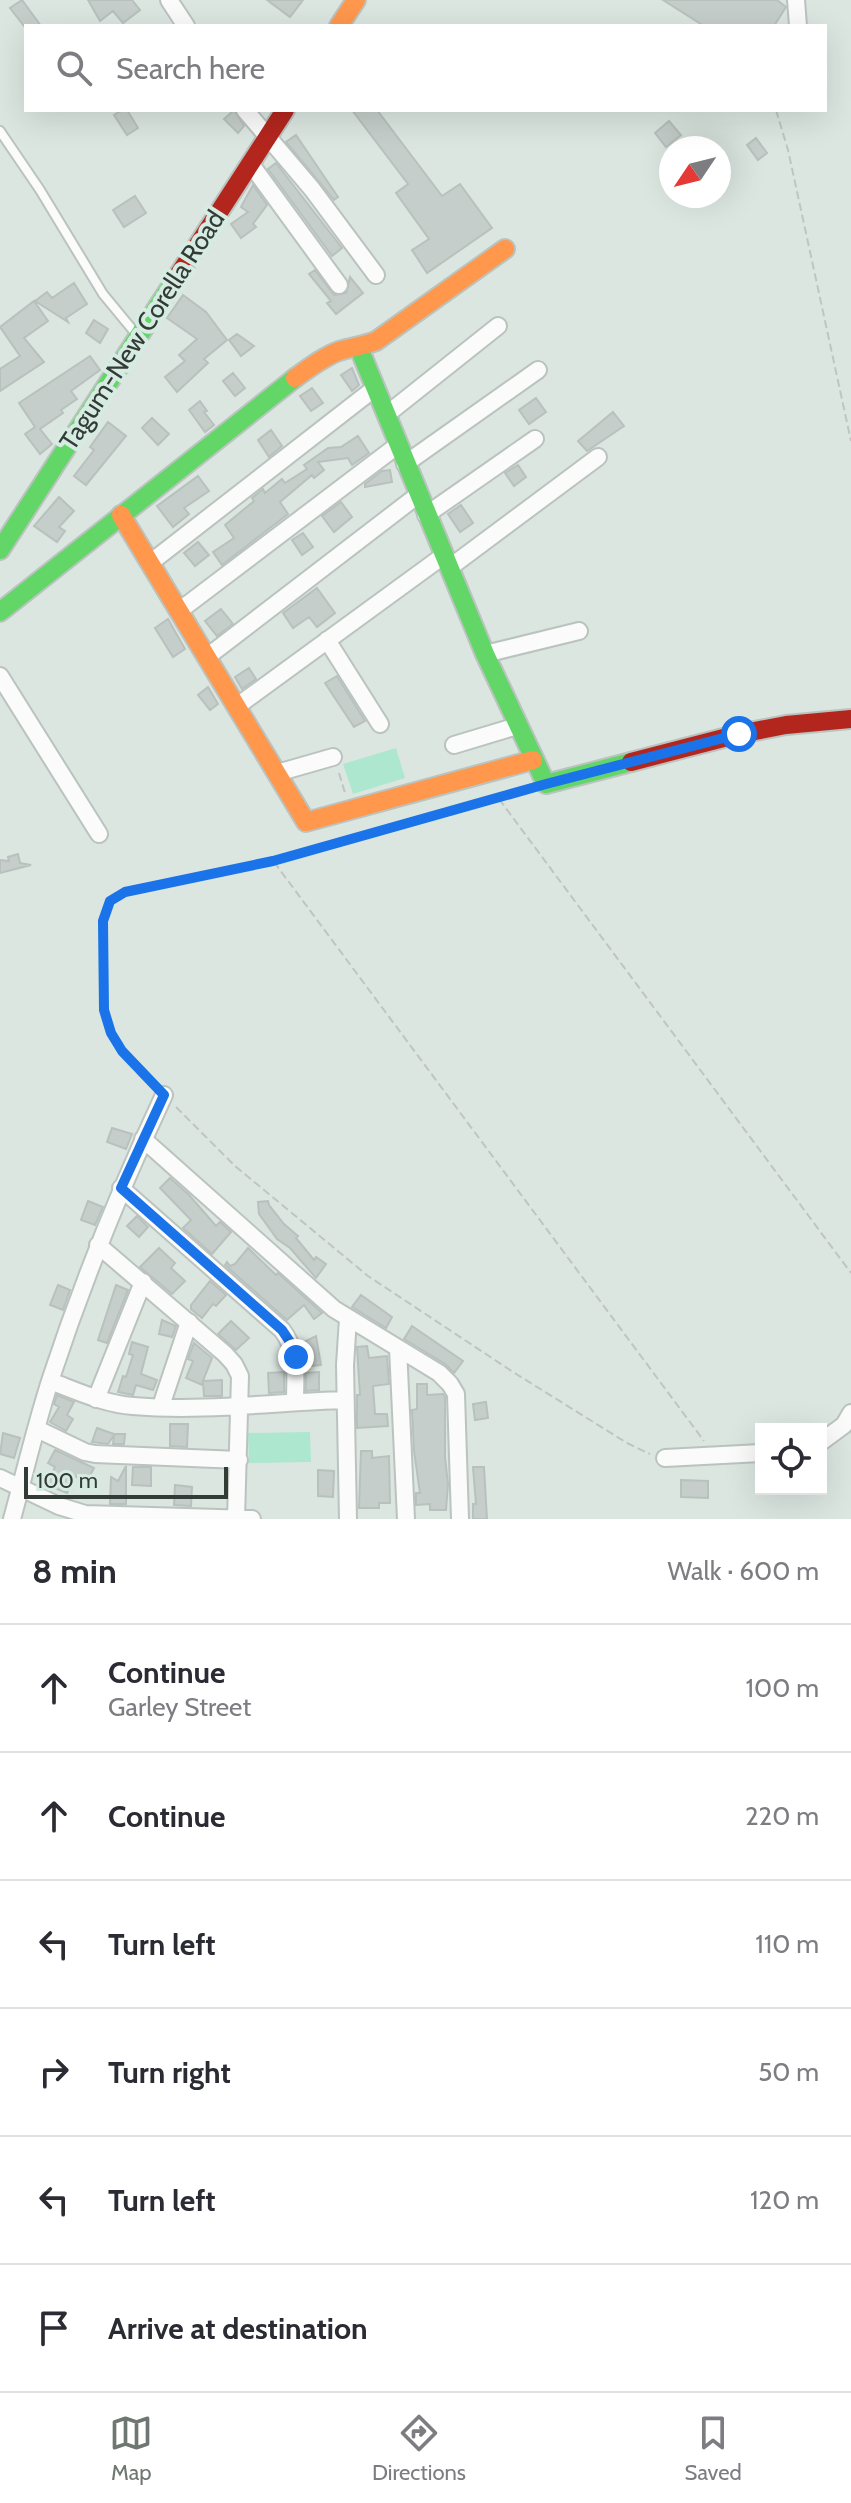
<!DOCTYPE html>
<meta charset="utf-8">
<style>
:root{--surface:#fff;--page:#f7f7f7;--text:#2b2b33;--muted:#7c7c81;--line:#e1e1e2;--accent:#6e7772}
body{margin:0;font-family:Cabin,sans-serif;background:var(--page);color:var(--text)}
.controls{position:absolute;right:24px;bottom:24px;display:grid;overflow:hidden;border-radius:0px;box-shadow:0 8px 32px #0002}
.controls button{width:72px;height:72px;display:grid;place-items:center;padding:0;border:0;border-bottom:2px solid var(--line);background:var(--surface);color:var(--text);font:40px sans-serif}
.compass{position:absolute;left:659px;top:136px;width:72px;height:72px;border-radius:50%;background:var(--surface);box-shadow:0 8px 32px #0002;rotate:235deg}
.scale{position:absolute;left:24px;bottom:20px;width:204px;box-sizing:border-box;padding-left:8px;border:4px solid #333b37;border-top:0;font-size:22px;line-height:28px;white-space:nowrap;color:#333b37;-webkit-text-stroke:6px #d6ebe1;paint-order:stroke}
.stop{position:absolute;width:24px;height:24px;margin:-18px;border:6px solid #1a73e8;border-radius:50%;background:#fff}
.stop.end{background:#1a73e8;border-color:#fff;box-shadow:0 2px 8px #0008}
.list{margin:0;padding:0;list-style:none}
h2{display:flex;justify-content:space-between;align-items:center;height:104px;margin:0;padding:0 32px;font-size:34px}
h2 small{font-size:26px;font-weight:400;color:var(--muted)}
.list li{display:grid;grid-template-columns:52px 1fr auto;gap:24px;align-items:center;box-sizing:border-box;height:128px;padding:0 32px;border-top:2px solid var(--line)}
.list b{display:block;font-size:30px;white-space:nowrap}
.list p{margin:0;font-size:26px;white-space:nowrap;color:var(--muted)}
.list em{font-size:26px;font-style:normal;color:var(--muted)}
.icon{flex:none;width:44px;height:44px;fill:none;stroke:currentColor;stroke-width:2;stroke-linecap:round;stroke-linejoin:round}
.map{position:relative;flex:none;width:851px;height:1519px;overflow:hidden}
.search{position:absolute;background:var(--surface);box-shadow:0 8px 32px #0002;left:24px;right:24px;top:24px;height:88px;display:flex;align-items:center;gap:20px;box-sizing:border-box;padding:0 28px;border-radius:0px;color:var(--muted);font-size:30px}
.sheet{height:872px;background:var(--surface)}
nav{display:flex;justify-content:space-around;align-items:center;box-sizing:border-box;height:112px;border-top:2px solid var(--line);background:var(--surface);font-size:22px;color:var(--muted)}
nav a{display:grid;justify-items:center;gap:4px}
nav .on{color:var(--accent)}
.map>svg:first-child{display:block}
.green{fill:#ade7cf}
.building{fill:#c5ceca;stroke:#b8c1bd;stroke-width:2}
.lines{fill:none;stroke-linecap:round;stroke-linejoin:round}
.lane-casing{stroke:#bbc3bf;stroke-width:12}
.street-casing{stroke:#bbc3bf;stroke-width:20}
.fast-casing{stroke:#bbc3bf;stroke-width:22}
.slow-casing{stroke:#bbc3bf;stroke-width:22}
.jam-casing{stroke:#bbc3bf;stroke-width:22}
.path{stroke:#c0c4c2;stroke-width:2;stroke-dasharray:8 4;stroke-linecap:butt}
.lane{stroke:#fafbfa;stroke-width:8}
.street{stroke:#fafbfa;stroke-width:16}
.fast{stroke:#63d668;stroke-width:18}
.slow{stroke:#ff974d;stroke-width:18}
.jam{stroke:#b3261e;stroke-width:18}
.route{stroke:#1a73e8;stroke-width:10}
.labels{text-anchor:middle;dominant-baseline:central;stroke-width:8;stroke-linejoin:round;paint-order:stroke}
.street-label{font-size:26px;fill:#333b37;stroke:#d6ebe1}
</style>
<div class="map">
<svg width="851" height="1519" viewBox="0 0 851 1519">
<rect width="100%" height="100%" fill="#dbe6e1"/>
<path class="green" d="M396 748 405 778 353 794 343 764Z
M310 1432 311 1462 249 1463 248 1433Z"/>
<path class="building" d="M22 0 41 26H24L10 8Z
M88 0H132L140 10 123 23 113 11 100 21Z
M267 0H303L290 17Z
M663 0H777L786 7 774 26H704Z
M122 110H127L138 128 127 135 114 115Z
M234 110 244 126 238 133 224 119Z
M352 110H377L442 196 460 184 492 228 427 273 412 250 429 239 396 193 408 184Z
M669 121 681 135 666 147 655 133Z
M296 135 338 197 334 200 286 142Z
M756 138 767 153 758 160 747 145Z
M276 163 342 248 332 256 268 169Z
M253 185 267 205 253 224 256 227 241 238 231 224 248 212 241 207Z
M135 196 146 213 124 227 113 210Z
M315 270 334 295 346 293 350 277 363 293 336 314 327 303 331 301 309 274Z
M74 283 87 304 66 318 68 322 35 301 47 292 52 298Z
M183 295 206 312 227 340 204 359 208 363 177 392 165 377 185 361 179 355 197 339 167 318Z
M34 301 48 321 24 338 44 362 0 391V369L20 356 0 327Z
M94 320 108 329 100 343 86 333Z
M237 334 254 346 241 356 229 340Z
M90 356 100 370 71 391 77 399 61 410 63 413 40 429 52 444 40 454 25 434 35 427 19 403Z
M352 368 359 385 352 391 341 375Z
M233 373 245 388 235 396 223 381Z
M312 388 323 403 311 411 300 396Z
M536 398 546 412 529 424 519 410Z
M200 401 207 411 204 412 214 425 205 432 189 410Z
M613 412 624 426 587 451 578 441Z
M152 418 169 434 158 445 142 428Z
M108 422 126 436 86 485 74 476 94 450 90 447Z
M271 430 282 446 269 457 258 440Z
M358 436 369 453 352 465 348 458 318 462 324 470 314 478 312 475 280 502 288 514 222 565 213 552 234 538 225 525 254 501 252 498 263 489 265 493 282 479 285 483 307 469 304 465 328 448 341 447Z
M518 465 526 477 514 486 505 473Z
M390 470 392 482 365 487V484L382 471Z
M198 476 209 491 184 508 189 514 173 527 157 506Z
M59 497 74 511 59 527 65 531 57 542 34 526Z
M341 502 352 517 334 532 322 516Z
M461 505 473 523 460 532 448 514Z
M303 533 313 547 302 555 292 540Z
M198 542 209 555 195 566 184 553Z
M317 588 335 613 317 627 309 617 293 628 283 613Z
M221 609 233 624 217 636 205 621Z
M168 619 185 649 173 657 155 628Z
M249 668 256 679 242 689 235 677Z
M337 676 365 721 354 727 325 683Z
M208 687 218 704 210 710 198 695Z
M18 854 20 863 31 865 0 873V860L9 861 8 857Z
M112 1128 132 1134 126 1149 107 1142Z
M170 1178 189 1195 216 1226 220 1222 231 1232 212 1254 183 1228 191 1220 160 1188Z
M88 1201 103 1207 95 1225 81 1220Z
M268 1201 269 1205 284 1224 298 1236 296 1238 314 1260 316 1257 326 1264 316 1278 290 1248 277 1239 259 1214 258 1202Z
M137 1216 148 1227 139 1237 127 1226Z
M159 1248 175 1263 171 1268 185 1281 172 1294 140 1267Z
M248 1248 276 1275 278 1273 322 1313 314 1319 304 1305 287 1320 225 1265 227 1262 230 1266 235 1264Z
M210 1281 226 1295 216 1306 213 1304 202 1318 191 1309V1305Z
M58 1285 70 1290 63 1310 50 1305Z
M116 1285 128 1290 107 1343 98 1340Z
M361 1295 392 1317 386 1328 352 1307Z
M162 1320 176 1326 172 1337 159 1334Z
M231 1321 249 1338 236 1350 218 1334Z
M412 1326 463 1361 454 1373 445 1364 404 1339Z
M316 1336 321 1365 311 1366 302 1343Z
M132 1342 148 1347 141 1374 157 1380 153 1390 136 1385 133 1395 118 1392 123 1376 126 1377 133 1355 129 1354Z
M194 1343 212 1358 203 1381 222 1380V1396H204L203 1382 202 1385 186 1378 193 1361 188 1359Z
M367 1346 369 1358 387 1356 389 1384 373 1386 375 1414H387L388 1426 357 1428V1395H360L357 1347Z
M284 1372V1392L269 1393 268 1373Z
M319 1372V1390L306 1391V1373Z
M417 1384H427V1395L443 1394 445 1397V1457L448 1484 446 1510H430V1504L416 1505V1493H420L414 1451 412 1410 417 1409Z
M57 1395 74 1402 67 1415 73 1419 66 1431 50 1422 59 1407 54 1404Z
M486 1402 488 1418 475 1420 473 1404Z
M170 1424H188L187 1447 170 1446Z
M97 1428 114 1434H125L124 1444H113L114 1435 108 1444 92 1442Z
M3 1433 20 1438 14 1458 0 1454Z
M55 1450 94 1468 86 1483 75 1476 67 1493 47 1485 55 1467 48 1463Z
M361 1451H372V1458L389 1456 390 1503H379V1508H359Z
M126 1466V1504H110L111 1477 118 1481Z
M133 1467H151V1486L132 1485Z
M473 1467H484L487 1519H473V1504H476Z
M318 1470 334 1471 333 1497 318 1496Z
M681 1480 708 1481V1498L681 1497Z
M175 1485 192 1487 191 1506 174 1505Z"/>
<g class="lines">
<g class="lane-casing">
<path id="lane" d="M0 131 40 190 103 294 136 334"/>
</g>
<g class="street-casing">
<path id="street" d="M169 0 186 26
M796 0 798 26
M245 110 312 189 376 275
M250 163 339 285
M386 415 498 326
M405 464 538 370
M426 515 535 439
M150 563 375 388
M449 568 598 457
M179 611 398 445
M327 640 380 724
M485 654 579 631
M207 657 418 495
M0 676 99 834
M236 707 443 556
M454 745 517 726
M277 773 333 757
M143 1139 334 1309 439 1373 450 1384 456 1394 460 1519
M121 1188 282 1330C299 1352 295 1375 295 1401
M98 1245 225 1354 234 1364 240 1376 236 1519
M398 1348 406 1519
M50 1381C77 1391 104 1404 133 1406 204 1412 275 1402 345 1400
M96 1399 143 1282
M161 1406 189 1322
M37 1429 85 1452 95 1454 239 1460
M821 1442 844 1425 851 1413
M665 1458 761 1453
M0 1478 59 1506 85 1514 252 1519
M12 1519C25 1472 36 1424 51 1378 83 1281 121 1187 164 1095
M348 1519 345 1365 348 1318"/>
</g>
<g class="fast-casing">
<path id="fast" d="M359 348 485 654 546 784 631 762
M0 550 179 274
M0 612 295 378"/>
</g>
<g class="slow-casing">
<path id="slow" d="M339 26 356 0
M295 378C309 368 323 357 339 351 351 347 364 346 376 341L505 249
M121 515 306 822 533 760"/>
</g>
<g class="jam-casing">
<path id="jam" d="M179 274 285 110
M631 762 739 734 786 725 851 719"/>
</g>
<path class="path" d="M776 110 788 150 851 441
M339 773 345 793
M499 799 851 1273
M274 862 704 1441
M154 1086C139 1070 120 1052 111 1031 101 1007 98 924 110 901L125 892 273 861 529 789
M176 1107 235 1166 368 1276 513 1372 627 1443 650 1454"/>
<use href="#lane" class="lane"/>
<use href="#street" class="street"/>
<use href="#fast" class="fast"/>
<use href="#slow" class="slow"/>
<use href="#jam" class="jam"/>
</g>
<g class="lines">
<path class="route" d="M296 1357 292 1345 282 1330 121 1188 164 1095 122 1051 111 1033 104 1010 103 921 110 901 125 892 273 861 546 784 739 734"/>
</g>
<g class="labels">
<g class="street-label">
<text transform="translate(142 330) rotate(-57)">Tagum-New Corella Road</text>
</g>
</g>
</svg>
<div class="controls">
<button><svg class="icon" aria-label="locate" viewBox="0 0 24 24"><circle cx="12" cy="12" r="6"/><path d="M12 2v4M12 18v4M2 12h4M18 12h4"/></svg></button>
</div>
<svg class="compass" viewBox="-18 -18 36 36"><path d="M0-13l5 13h-10z" fill="#e53935"/><path d="M0 13l5-13h-10z" fill="#7c7c81"/></svg>
<div class="scale">100 m</div>
<div class="stop" style="left:739px;top:734px"></div>
<div class="stop end" style="left:296px;top:1357px"></div>
<div class="search"><svg class="icon" aria-label="search" viewBox="0 0 24 24"><circle cx="10" cy="10" r="6"/><path d="M15 15l6 6"/></svg>Search here</div>
</div>
<section class="sheet">
<h2>8 min<small>Walk · 600 m</small></h2>
<ul class="list">
<li><svg class="icon" aria-label="ahead" viewBox="0 0 24 24"><path d="M12 20V5M6 11l6-6 6 6"/></svg><div><b>Continue</b><p>Garley Street</p></div><em>100 m</em></li>
<li><svg class="icon" aria-label="ahead" viewBox="0 0 24 24"><path d="M12 20V5M6 11l6-6 6 6"/></svg><div><b>Continue</b></div><em>220 m</em></li>
<li><svg class="icon" aria-label="left" viewBox="0 0 24 24"><path d="M17 20v-9H6M10 6l-5 5 5 5"/></svg><div><b>Turn left</b></div><em>110 m</em></li>
<li><svg class="icon" aria-label="right" viewBox="0 0 24 24"><path d="M7 20v-9h11M14 6l5 5-5 5"/></svg><div><b>Turn right</b></div><em>50 m</em></li>
<li><svg class="icon" aria-label="left" viewBox="0 0 24 24"><path d="M17 20v-9H6M10 6l-5 5 5 5"/></svg><div><b>Turn left</b></div><em>120 m</em></li>
<li><svg class="icon" aria-label="arrive" viewBox="0 0 24 24"><path d="M6 21V4h12l-3 4 3 4H6"/></svg><div><b>Arrive at destination</b></div></li>
</ul>
</section>
<nav>
<a class="on"><svg class="icon" aria-label="map" viewBox="0 0 24 24"><path d="M3 6l6-2 6 2 6-2v14l-6 2-6-2-6 2zM9 4v14M15 6v14"/></svg>Map</a>
<a><svg class="icon" aria-label="directions" viewBox="0 0 24 24"><path d="M12 3l9 9-9 9-9-9zM9 14v-3h6M13 9l2 2-2 2"/></svg>Directions</a>
<a><svg class="icon" aria-label="saved" viewBox="0 0 24 24"><path d="M7 4h10v16l-5-4-5 4z"/></svg>Saved</a>
</nav>
